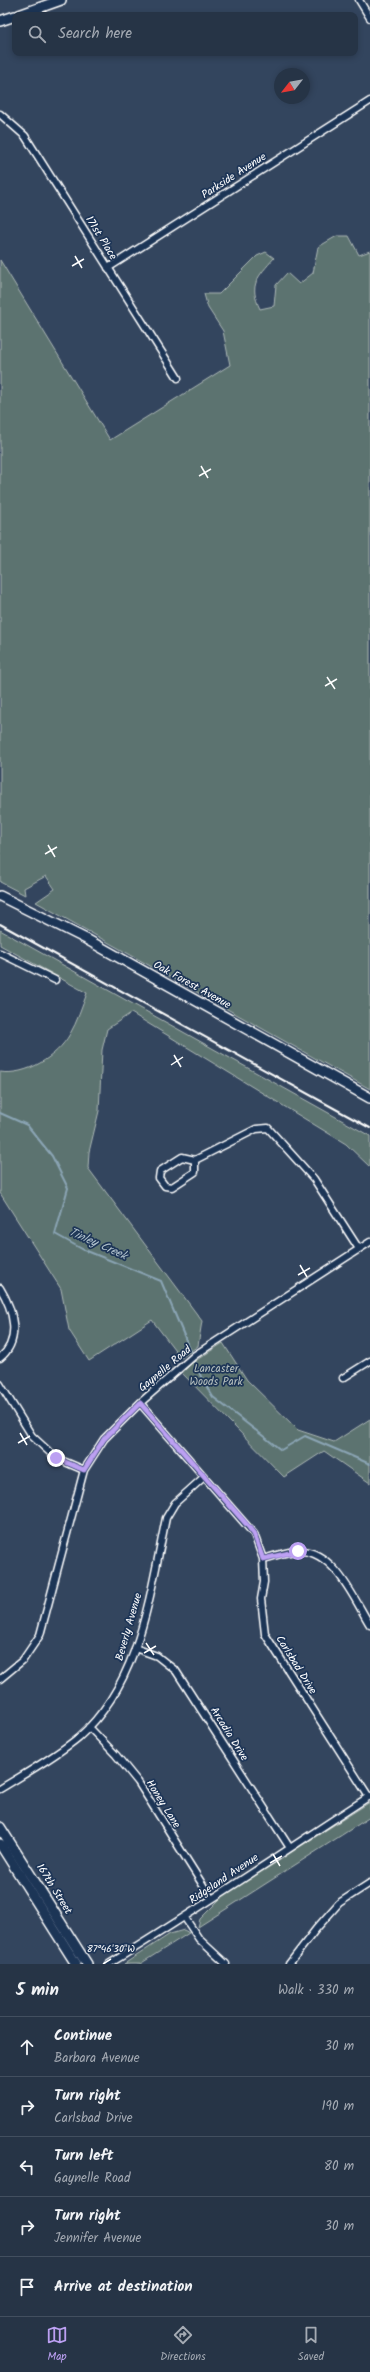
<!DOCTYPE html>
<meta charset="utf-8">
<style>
:root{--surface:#263446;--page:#323f51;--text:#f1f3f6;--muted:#a4aab3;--line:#424f5f;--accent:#bca0f2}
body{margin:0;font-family:Kalam,sans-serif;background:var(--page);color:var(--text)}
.compass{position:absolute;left:274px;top:68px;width:36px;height:36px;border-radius:50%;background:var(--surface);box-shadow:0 2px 6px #0003;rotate:239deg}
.stop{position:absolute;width:12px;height:12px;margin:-9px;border:3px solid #bca0f2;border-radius:50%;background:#fff}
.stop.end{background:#bca0f2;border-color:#fff;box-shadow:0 1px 4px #0008}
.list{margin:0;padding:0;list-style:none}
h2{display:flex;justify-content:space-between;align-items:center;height:52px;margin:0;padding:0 16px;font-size:17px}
h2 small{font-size:13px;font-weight:400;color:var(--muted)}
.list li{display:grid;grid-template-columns:26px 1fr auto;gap:12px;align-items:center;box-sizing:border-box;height:60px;padding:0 16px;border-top:1px solid var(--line)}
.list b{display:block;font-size:15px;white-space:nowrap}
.list p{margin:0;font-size:13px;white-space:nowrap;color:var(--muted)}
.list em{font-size:13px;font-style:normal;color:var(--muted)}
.icon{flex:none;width:22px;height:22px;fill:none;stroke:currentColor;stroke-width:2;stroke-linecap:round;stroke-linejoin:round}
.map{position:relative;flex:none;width:370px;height:1964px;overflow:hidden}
.search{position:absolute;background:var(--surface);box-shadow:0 2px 6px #0003;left:12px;right:12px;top:12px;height:44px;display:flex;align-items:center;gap:10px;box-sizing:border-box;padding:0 14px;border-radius:8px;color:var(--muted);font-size:15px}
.sheet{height:352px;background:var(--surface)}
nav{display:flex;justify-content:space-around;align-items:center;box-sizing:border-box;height:56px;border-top:1px solid var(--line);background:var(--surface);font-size:11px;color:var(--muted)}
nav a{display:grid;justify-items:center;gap:2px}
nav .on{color:var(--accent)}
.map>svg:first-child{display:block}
.green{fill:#5c736f;stroke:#aeb9b7}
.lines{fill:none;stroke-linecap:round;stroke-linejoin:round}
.stream{stroke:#8ba5b5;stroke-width:2}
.street-casing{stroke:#fff;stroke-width:9}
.secondary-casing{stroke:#fff;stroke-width:12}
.street{stroke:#1d3557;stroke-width:6}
.secondary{stroke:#1d3557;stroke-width:9}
.rail{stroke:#fff;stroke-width:2}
.route{stroke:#bca0f2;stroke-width:5}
.ticks{fill:none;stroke:#fff;stroke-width:1.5}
.labels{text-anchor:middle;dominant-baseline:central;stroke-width:3.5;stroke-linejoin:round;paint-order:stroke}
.street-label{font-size:11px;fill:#fff;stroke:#1d3557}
.park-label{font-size:11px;fill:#b6c0be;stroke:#1d3557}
.water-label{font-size:12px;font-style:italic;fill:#b2c3ce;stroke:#1d3557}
.ticks-label{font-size:10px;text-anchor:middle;fill:#fff;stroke:#1d3557;stroke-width:3.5;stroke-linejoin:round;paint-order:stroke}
</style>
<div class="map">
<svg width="370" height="1964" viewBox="0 0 370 1964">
<rect width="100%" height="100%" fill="#33455e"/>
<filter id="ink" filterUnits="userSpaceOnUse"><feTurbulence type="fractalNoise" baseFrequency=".025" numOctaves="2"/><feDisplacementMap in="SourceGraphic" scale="8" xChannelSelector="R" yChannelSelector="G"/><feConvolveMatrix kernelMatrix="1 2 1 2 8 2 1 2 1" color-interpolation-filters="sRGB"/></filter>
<g filter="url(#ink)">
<path class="green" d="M337 236H349L359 255 370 251V1089L36 902 55 889 46 876 24 888 25 895 0 882V260L110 440 230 365 223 331 208 308 204 294H219L257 256 266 252 274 258C258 277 248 284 260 309L274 306 276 285 287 273 299 284 313 273 318 247Z
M0 930 370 1136V1167L346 1144 131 1013 107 1029 102 1050 99 1111 89 1152 88 1168 202 1321 198 1346 181 1358 152 1320 89 1361 69 1330 61 1289 0 1193V1072C26 1076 57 1057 70 1034 77 1022 82 1007 87 993L0 945Z
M223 1343 247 1380 298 1430 334 1442 370 1419V1483L324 1451 284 1477 182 1373 192 1363Z
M370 1802V1817L198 1927 200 1919 224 1895Z
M184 1930 189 1933 140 1964H124L170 1934Z"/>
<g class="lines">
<path class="stream" d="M0 1113 27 1125 52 1156 68 1188 55 1234 82 1249 161 1281 191 1352
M195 1363 202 1379 213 1397 281 1450 305 1436 370 1464"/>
<g class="street-casing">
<path id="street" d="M359 0 370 18
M0 114 25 136 178 378
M108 268 370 101
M0 953 55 980
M195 1160V1172L172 1187 165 1186 159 1178 160 1171 182 1157 195 1160 256 1129 268 1128 314 1179 359 1249
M0 1288C13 1309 22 1340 0 1358
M343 1378 370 1361
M0 1384 32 1436 56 1458 84 1470
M140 1403 254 1534 263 1559 264 1582 261 1599 265 1634 369 1797
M263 1559C275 1556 287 1551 299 1551 334 1550 354 1599 370 1625
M135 1648 157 1656 176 1671 290 1848
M0 1679 23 1660 40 1635 84 1470 104 1439 140 1403 195 1355 370 1242
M89 1727 116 1755 138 1782 211 1898
M0 1789C26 1773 55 1757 79 1737 140 1683 150 1594 166 1518L175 1503 204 1477
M185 1918 199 1939 226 1964
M109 1964C198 1910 283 1852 370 1796
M289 1964 316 1929 339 1903 370 1883"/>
</g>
<g class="secondary-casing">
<path id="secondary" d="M19 15 61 0
M0 21 15 16
M0 896 86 939 370 1098
M0 1827 87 1964
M0 1844 76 1964"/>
</g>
<use href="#street" class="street"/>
<use href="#secondary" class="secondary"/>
<path class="rail" d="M0 924 370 1128"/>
</g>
</g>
<g class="lines" filter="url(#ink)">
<path class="route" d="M56 1458 84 1470 104 1439 140 1403 248 1526 254 1534 263 1559 298 1551"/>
</g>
<path class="ticks" d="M75 256 82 268M72 266 84 259M201 466 208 478M199 476 211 469M327 677 335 689M325 686 337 679M48 845 55 857M45 854 57 847M174 1055 181 1067M171 1065 183 1057M300 1265 307 1277M298 1275 310 1268M20 1433 27 1445M18 1443 30 1436M146 1643 154 1655M144 1653 156 1646M273 1854 280 1866M270 1863 282 1856M103 1964 111 1959"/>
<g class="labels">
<g class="street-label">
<text transform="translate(234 176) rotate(-33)">Parkside Avenue</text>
<text transform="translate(101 238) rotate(58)">171st Place</text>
<text transform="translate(192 985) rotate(29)">Oak Forest Avenue</text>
<text transform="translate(165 1369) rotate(-40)">Gaynelle Road</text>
<text transform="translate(129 1627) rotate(-74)">Beverly Avenue</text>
<text transform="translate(296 1665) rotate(58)">Carlsbad Drive</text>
<text transform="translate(229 1734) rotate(58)">Arcadia Drive</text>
<text transform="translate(163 1804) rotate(58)">Honey Lane</text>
<text transform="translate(224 1879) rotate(-34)">Ridgeland Avenue</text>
<text transform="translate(54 1889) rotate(58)">167th Street</text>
</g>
<g class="park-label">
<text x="216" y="1369">Lancaster<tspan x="216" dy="13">Woods Park</tspan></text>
</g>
<g class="water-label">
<text transform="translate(98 1244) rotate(24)">Tinley Creek</text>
</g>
</g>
<g class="ticks-label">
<text x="111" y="1952">87°46'30"W</text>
</g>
</svg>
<svg class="compass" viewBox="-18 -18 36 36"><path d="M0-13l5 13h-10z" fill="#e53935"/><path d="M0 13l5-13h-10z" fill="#a4aab3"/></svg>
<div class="stop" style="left:298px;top:1551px"></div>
<div class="stop end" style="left:56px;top:1458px"></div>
<div class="search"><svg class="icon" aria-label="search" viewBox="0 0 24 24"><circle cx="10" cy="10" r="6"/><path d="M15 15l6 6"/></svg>Search here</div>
</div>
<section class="sheet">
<h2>5 min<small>Walk · 330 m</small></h2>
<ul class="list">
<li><svg class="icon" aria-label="ahead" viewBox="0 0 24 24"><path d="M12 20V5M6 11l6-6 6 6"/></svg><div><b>Continue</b><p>Barbara Avenue</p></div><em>30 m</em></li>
<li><svg class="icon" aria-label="right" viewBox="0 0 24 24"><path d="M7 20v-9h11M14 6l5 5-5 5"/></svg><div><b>Turn right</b><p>Carlsbad Drive</p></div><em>190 m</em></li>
<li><svg class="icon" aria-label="left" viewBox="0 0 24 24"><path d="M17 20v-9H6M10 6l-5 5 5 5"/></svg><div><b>Turn left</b><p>Gaynelle Road</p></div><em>80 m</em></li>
<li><svg class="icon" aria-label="right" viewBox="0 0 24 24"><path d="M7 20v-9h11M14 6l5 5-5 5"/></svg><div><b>Turn right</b><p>Jennifer Avenue</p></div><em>30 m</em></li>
<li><svg class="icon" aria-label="arrive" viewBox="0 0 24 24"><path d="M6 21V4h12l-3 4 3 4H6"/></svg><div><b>Arrive at destination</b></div></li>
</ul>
</section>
<nav>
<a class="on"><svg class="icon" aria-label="map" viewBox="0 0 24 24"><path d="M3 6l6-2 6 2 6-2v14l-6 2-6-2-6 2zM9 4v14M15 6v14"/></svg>Map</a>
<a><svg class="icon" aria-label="directions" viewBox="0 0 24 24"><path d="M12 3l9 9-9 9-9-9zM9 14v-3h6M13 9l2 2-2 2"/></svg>Directions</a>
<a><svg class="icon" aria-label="saved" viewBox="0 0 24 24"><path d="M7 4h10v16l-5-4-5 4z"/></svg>Saved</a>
</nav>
